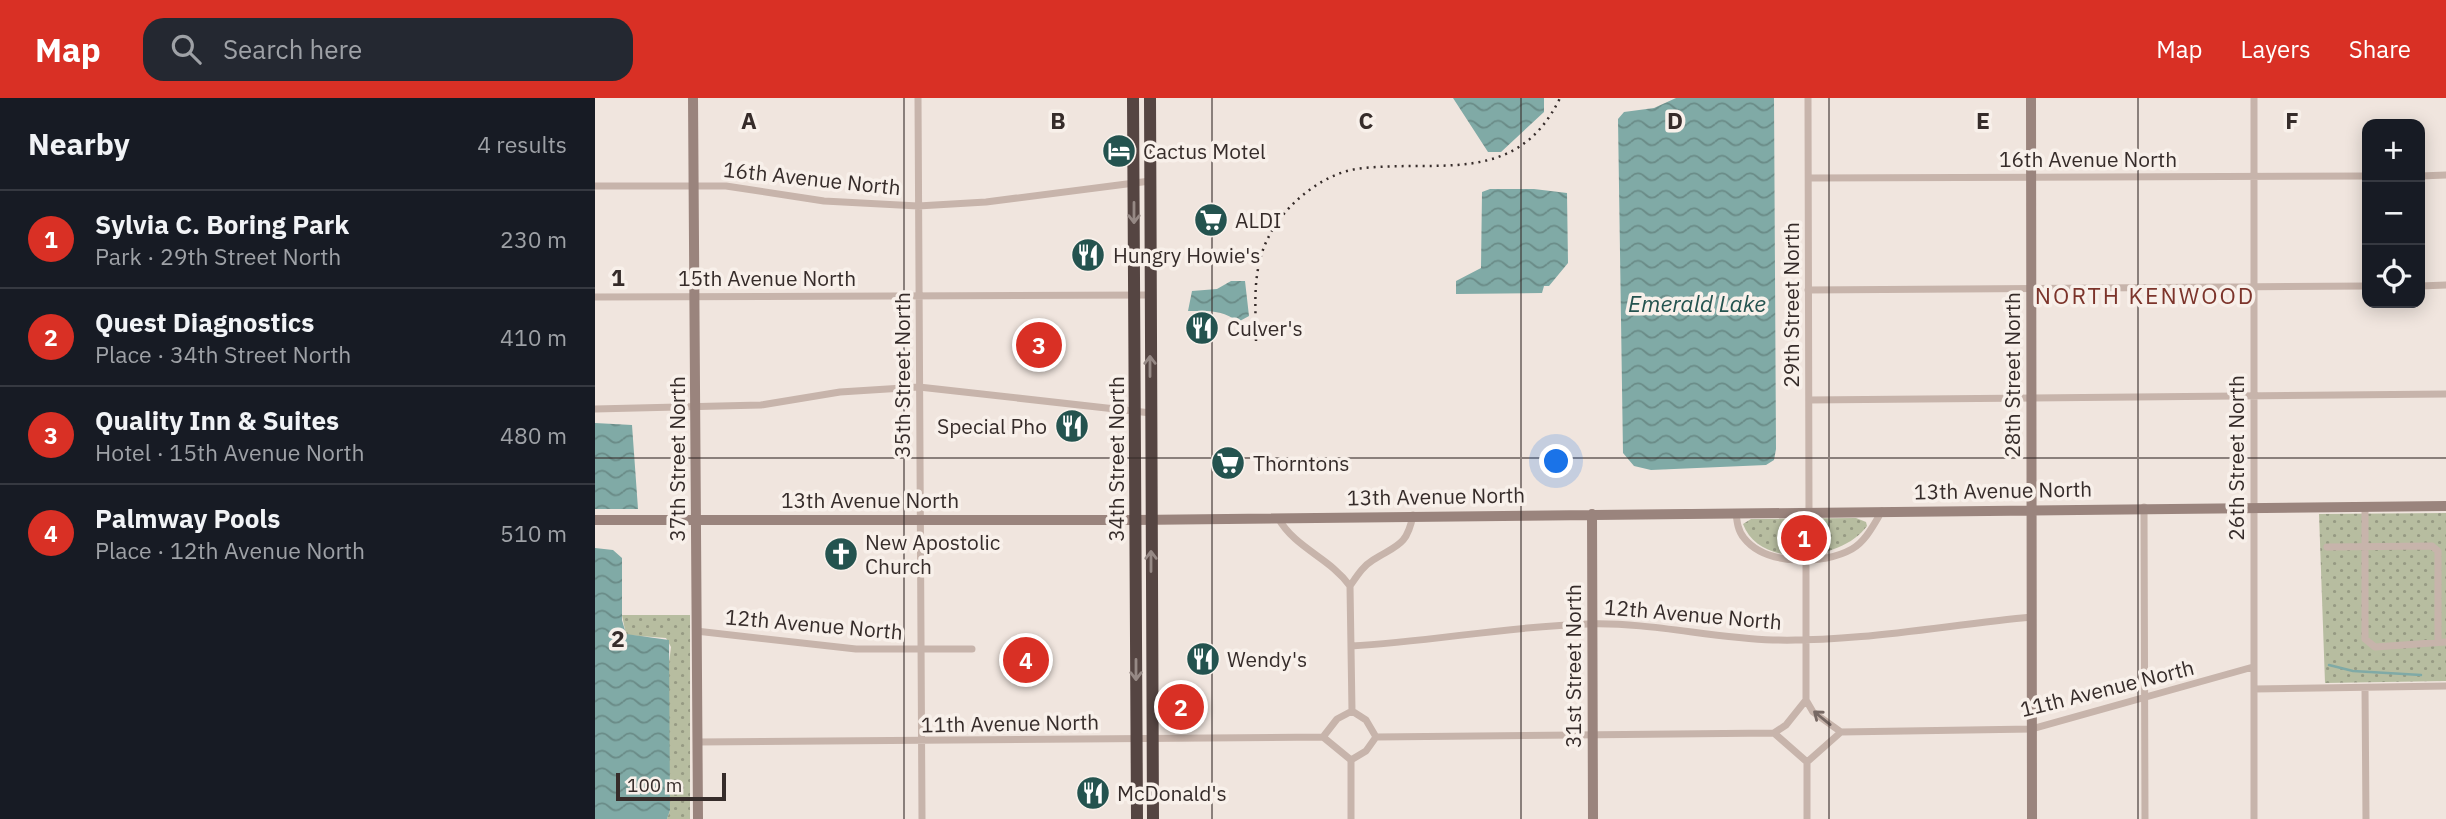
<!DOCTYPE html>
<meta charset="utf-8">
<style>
:root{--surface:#171b24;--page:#242831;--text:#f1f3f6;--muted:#9ea1a6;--line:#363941;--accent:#d93025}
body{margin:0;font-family:"IBM Plex Sans",sans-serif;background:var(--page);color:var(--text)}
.controls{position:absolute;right:21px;top:21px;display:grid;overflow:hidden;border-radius:14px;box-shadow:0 4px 18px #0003}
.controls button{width:63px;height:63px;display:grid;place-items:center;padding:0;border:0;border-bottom:2px solid var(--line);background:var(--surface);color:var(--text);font:35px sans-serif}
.scale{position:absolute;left:21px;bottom:18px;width:110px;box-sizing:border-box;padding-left:7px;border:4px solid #362c2a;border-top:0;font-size:19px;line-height:24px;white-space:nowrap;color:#362c2a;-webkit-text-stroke:5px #f8f0ea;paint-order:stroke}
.you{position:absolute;left:962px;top:364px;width:24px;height:24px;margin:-18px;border:5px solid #fff;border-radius:50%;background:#1a73e8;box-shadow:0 0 0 10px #1a73e833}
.badge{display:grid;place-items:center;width:46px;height:46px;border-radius:50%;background:var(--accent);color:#fff;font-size:23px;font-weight:700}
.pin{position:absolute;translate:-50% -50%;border:4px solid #fff;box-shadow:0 2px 7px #0006}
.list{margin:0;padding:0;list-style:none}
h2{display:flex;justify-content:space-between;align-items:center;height:91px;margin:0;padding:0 28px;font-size:30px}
h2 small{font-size:23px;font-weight:400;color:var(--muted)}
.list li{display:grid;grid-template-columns:46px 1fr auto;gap:21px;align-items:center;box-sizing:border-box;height:98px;padding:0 28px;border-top:2px solid var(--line)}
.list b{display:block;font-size:26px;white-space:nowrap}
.list p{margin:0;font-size:23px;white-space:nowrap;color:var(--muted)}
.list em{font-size:23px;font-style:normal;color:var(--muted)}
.icon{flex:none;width:38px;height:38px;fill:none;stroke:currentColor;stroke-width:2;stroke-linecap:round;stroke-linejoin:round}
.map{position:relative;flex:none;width:1851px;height:721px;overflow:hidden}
header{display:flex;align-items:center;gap:42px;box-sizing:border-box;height:98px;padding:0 35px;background:var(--accent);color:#fff}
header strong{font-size:33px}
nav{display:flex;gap:38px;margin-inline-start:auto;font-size:24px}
.search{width:490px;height:63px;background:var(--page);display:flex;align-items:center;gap:18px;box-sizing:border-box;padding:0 24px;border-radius:21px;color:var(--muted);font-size:26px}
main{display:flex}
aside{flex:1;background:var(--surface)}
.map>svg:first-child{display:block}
.grass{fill:url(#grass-dots)}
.water{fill:url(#water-waves)}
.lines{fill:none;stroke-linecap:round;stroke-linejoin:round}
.stream{stroke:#80aaa6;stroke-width:2.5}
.street{stroke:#c7b4ab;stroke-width:7}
.secondary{stroke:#9a847d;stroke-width:10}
.highway{stroke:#554542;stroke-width:12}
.rail{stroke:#362c2a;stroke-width:2.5;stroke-dasharray:2 5;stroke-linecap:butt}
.oneway{stroke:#968985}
.oneway2{stroke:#776964}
.grid{fill:none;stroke:#362c2a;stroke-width:2;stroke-opacity:0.55}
.labels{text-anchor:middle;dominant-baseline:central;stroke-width:7;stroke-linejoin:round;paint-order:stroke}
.poi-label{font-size:21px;fill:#362c2a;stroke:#f8f0ea;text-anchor:start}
.street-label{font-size:21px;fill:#362c2a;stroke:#f8f0ea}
.neighbourhood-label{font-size:23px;letter-spacing:2px;fill:#7c342b;stroke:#f8f0ea}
.water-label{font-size:23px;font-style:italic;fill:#24534f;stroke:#f8f0ea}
.grid-label{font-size:23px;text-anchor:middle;font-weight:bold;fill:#362c2a;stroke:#f8f0ea;stroke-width:7;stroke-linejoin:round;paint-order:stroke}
</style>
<header>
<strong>Map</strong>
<div class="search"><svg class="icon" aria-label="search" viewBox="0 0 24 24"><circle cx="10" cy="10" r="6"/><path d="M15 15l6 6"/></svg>Search here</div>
<nav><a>Map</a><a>Layers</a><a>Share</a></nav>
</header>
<main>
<aside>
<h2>Nearby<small>4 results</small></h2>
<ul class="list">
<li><span class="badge">1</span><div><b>Sylvia C. Boring Park</b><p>Park · 29th Street North</p></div><em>230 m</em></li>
<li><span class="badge">2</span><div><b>Quest Diagnostics</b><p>Place · 34th Street North</p></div><em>410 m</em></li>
<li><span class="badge">3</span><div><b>Quality Inn &amp; Suites</b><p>Hotel · 15th Avenue North</p></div><em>480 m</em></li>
<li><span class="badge">4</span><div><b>Palmway Pools</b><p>Place · 12th Avenue North</p></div><em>510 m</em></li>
</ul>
</aside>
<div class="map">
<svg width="1851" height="721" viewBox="0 0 1851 721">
<defs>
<pattern id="grass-dots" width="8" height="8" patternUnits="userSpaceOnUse" patternTransform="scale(1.75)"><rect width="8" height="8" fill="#b7bda0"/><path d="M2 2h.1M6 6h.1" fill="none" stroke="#969a83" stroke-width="1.8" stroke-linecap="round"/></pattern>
<pattern id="water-waves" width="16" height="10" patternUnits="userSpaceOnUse" patternTransform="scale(1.75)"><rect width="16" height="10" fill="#80aaa6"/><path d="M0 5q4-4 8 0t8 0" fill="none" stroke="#6a8b87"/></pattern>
</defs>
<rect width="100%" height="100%" fill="#f0e5de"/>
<path class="grass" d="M1851 415V583L1730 585 1724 416Z
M1261 420 1271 424 1272 428C1247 463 1165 472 1148 426L1156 421Z
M27 517H95V721H72L75 712 72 581 76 549 71 540 31 537Z"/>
<path class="water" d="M858 0H949V14L906 54H893Z
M1081 0H1179L1181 351 1179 362 1171 367 1056 372 1039 368 1028 355 1023 21 1029 14 1059 10Z
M895 91H939L972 95 973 165 954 188H949L947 195 861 196V183L886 170 887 94Z
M636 183H650L654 218 643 224C628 211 611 213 593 213L597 193 622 191Z
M0 325 37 327 43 411H0Z
M0 450 18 452 27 460V522L31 536 74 542 75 712 72 721H0Z"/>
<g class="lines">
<path class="stream" d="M1734 567 1758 573 1826 577"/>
<path class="street" d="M323 0 327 721
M1213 0 1214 414
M1659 0V721
M1825 78 1851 77
M1214 80 1772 78
M0 88H131L229 103 323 108 391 104 555 83
M1825 188 1851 187
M1213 192 1772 188
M0 199 555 197
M1214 302 1851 296
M0 311 166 307 245 294 324 289 556 315
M1770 408V541L1780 549 1851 544
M1549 409 1550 721
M1141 415C1142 424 1143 433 1149 440 1171 468 1229 467 1257 451 1271 443 1279 426 1287 413
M683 420C701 451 734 459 755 488L757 613
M1732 449 1837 448 1843 453V544
M755 488C762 478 768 468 778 462 802 447 812 448 818 417
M101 533 261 551H377
M756 548C835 544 913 528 993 526 1055 524 1116 540 1178 542 1266 544 1350 527 1437 519
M1770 590 1771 721
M1659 591 1851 588
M1211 602 1218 614 1246 634
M757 613 771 622 781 639
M1246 634 1437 631 1658 569
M1179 635 1212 664V721
M781 639 1179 635 1191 627 1211 602V463
M102 644 728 639
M756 662 728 639 742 621 757 613
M756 662 771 653 781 639
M1212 664 1246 634
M756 721V662"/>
<path class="secondary" d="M98 0 103 721
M1436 0 1437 721
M997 416 998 721
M0 422H540L1851 408"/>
<path class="highway" d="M538 0 542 721
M555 0 558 721"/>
<path class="rail" d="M661 243C661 217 658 188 665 162 670 140 684 119 700 104 717 88 738 75 761 71 839 60 921 91 965 0"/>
</g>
<defs><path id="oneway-shaft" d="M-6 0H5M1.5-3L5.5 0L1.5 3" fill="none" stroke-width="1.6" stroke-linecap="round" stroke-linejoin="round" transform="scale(1.75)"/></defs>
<g class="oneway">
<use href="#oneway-shaft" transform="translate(539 115) rotate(90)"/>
<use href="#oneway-shaft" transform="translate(555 268) rotate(-90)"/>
<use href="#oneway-shaft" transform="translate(556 463) rotate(-90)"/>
<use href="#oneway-shaft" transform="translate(541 572) rotate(90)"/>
</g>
<use class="oneway2" href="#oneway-shaft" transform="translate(1227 620) rotate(-141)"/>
<path class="grid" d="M309 0V721M617 0V721M926 0V721M1234 0V721M1543 0V721M0 360H1851"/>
<defs>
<g id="hotel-disc" transform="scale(1.75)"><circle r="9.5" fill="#24534f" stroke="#f8f0ea"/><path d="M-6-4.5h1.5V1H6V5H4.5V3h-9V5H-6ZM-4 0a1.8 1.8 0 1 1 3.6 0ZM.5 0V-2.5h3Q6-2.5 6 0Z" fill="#fff"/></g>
<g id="supermarket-disc" transform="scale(1.75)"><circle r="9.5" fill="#24534f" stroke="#f8f0ea"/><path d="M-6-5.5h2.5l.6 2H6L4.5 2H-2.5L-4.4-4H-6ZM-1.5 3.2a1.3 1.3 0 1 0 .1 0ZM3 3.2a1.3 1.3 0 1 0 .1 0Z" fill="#fff"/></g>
<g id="restaurant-disc" transform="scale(1.75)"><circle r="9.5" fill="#24534f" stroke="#f8f0ea"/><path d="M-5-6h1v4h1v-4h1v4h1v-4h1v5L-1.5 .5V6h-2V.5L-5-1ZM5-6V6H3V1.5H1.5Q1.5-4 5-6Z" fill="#fff"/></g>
<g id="church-disc" transform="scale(1.75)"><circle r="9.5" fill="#24534f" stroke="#f8f0ea"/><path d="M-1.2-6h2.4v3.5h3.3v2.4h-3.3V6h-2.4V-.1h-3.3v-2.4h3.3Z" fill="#fff"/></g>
</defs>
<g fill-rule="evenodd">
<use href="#hotel-disc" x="524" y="53"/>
<use href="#supermarket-disc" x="616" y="122"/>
<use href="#restaurant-disc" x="493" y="157"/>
<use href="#restaurant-disc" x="607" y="230"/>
<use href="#restaurant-disc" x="477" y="328"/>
<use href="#supermarket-disc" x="633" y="365"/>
<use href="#church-disc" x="246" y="456"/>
<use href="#restaurant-disc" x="608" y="561"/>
<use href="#restaurant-disc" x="498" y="695"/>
</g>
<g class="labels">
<g class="poi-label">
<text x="548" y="53">Cactus Motel</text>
<text x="640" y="122">ALDI</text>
<text x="518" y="157">Hungry Howie's</text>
<text x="632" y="230">Culver's</text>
<text x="452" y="328" text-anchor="end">Special Pho</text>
<text x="658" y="365">Thorntons</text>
<text x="270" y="444">New Apostolic<tspan x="270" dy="24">Church</tspan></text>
<text x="632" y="561">Wendy's</text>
<text x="522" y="695">McDonald's</text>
</g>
<g class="street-label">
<text x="1493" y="61">16th Avenue North</text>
<text transform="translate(217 80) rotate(6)">16th Avenue North</text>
<text x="172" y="180">15th Avenue North</text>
<text transform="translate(1196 207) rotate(-90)">29th Street North</text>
<text transform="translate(307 277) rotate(-90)">35th Street North</text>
<text transform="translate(1417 277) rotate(-90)">28th Street North</text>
<text transform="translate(1641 360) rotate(-90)">26th Street North</text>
<text transform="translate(82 361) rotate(-90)">37th Street North</text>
<text transform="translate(521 361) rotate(-90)">34th Street North</text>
<text transform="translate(1408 392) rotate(-1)">13th Avenue North</text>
<text transform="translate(841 398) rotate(-1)">13th Avenue North</text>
<text x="275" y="402">13th Avenue North</text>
<text transform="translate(1098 516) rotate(5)">12th Avenue North</text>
<text transform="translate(219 526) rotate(5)">12th Avenue North</text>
<text transform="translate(978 568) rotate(-90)">31st Street North</text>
<text transform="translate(1512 590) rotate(-14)">11th Avenue North</text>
<text transform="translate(415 625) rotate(-1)">11th Avenue North</text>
</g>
<g class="neighbourhood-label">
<text x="1550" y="197">NORTH KENWOOD</text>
</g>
<g class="water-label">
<text x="1102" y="205">Emerald Lake</text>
</g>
</g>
<g class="grid-label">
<text x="154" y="31">A</text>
<text x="463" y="31">B</text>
<text x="771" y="31">C</text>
<text x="1080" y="31">D</text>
<text x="1388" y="31">E</text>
<text x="1697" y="31">F</text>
<text x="23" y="188">1</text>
<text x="23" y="549">2</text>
</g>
</svg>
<div class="controls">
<button>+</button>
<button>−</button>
<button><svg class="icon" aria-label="locate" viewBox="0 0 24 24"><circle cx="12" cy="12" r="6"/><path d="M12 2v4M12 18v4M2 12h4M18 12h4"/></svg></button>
</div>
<div class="scale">100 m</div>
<div class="you"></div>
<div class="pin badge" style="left:1209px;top:440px">1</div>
<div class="pin badge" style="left:586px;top:609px">2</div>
<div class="pin badge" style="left:444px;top:247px">3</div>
<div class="pin badge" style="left:431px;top:562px">4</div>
</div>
</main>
